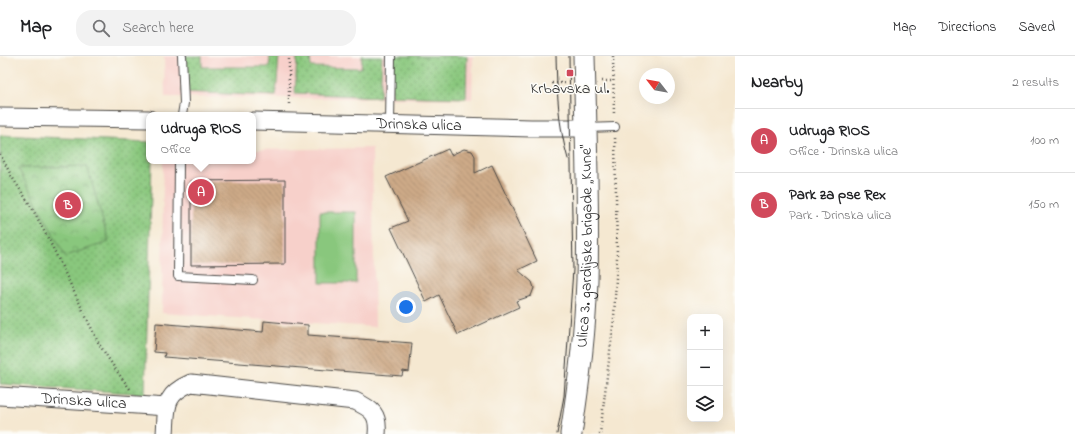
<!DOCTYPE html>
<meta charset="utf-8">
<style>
:root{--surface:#fff;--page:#f2f2f2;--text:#202124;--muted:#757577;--line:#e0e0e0;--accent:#d1495b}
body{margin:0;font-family:"Indie Flower",sans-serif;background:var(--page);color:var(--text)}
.controls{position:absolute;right:12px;bottom:12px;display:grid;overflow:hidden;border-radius:8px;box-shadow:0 4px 16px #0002}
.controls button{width:36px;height:36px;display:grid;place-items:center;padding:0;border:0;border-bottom:1px solid var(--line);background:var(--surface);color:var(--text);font:20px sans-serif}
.compass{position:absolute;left:639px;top:12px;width:36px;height:36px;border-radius:50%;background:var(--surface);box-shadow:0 4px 16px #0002;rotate:301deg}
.you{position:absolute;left:406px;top:251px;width:14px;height:14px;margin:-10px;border:3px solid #fff;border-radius:50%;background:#1a73e8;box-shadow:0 0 0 6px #1a73e833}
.badge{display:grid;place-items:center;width:26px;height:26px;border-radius:50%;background:var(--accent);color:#fff;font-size:13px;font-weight:700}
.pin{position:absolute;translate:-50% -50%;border:2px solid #fff;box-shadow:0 1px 4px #0006}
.popup{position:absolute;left:146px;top:56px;width:110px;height:52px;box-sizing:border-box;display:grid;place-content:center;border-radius:8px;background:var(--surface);filter:drop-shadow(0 1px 3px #0005);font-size:13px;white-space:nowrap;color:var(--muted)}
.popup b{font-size:15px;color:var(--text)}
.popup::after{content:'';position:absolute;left:50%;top:100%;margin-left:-8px;border:8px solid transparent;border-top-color:var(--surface)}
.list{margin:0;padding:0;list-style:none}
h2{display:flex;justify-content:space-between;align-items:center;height:52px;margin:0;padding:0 16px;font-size:17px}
h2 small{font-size:13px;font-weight:400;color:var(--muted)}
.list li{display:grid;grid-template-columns:26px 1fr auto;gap:12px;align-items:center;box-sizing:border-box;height:64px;padding:0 16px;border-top:1px solid var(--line)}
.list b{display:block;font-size:15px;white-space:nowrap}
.list p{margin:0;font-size:13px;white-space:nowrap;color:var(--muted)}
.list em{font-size:13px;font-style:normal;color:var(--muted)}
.icon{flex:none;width:22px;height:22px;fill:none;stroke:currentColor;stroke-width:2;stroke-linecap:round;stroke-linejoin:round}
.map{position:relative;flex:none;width:735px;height:378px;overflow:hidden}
header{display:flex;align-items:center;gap:24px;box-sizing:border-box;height:56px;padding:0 20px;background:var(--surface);border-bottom:1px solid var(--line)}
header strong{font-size:19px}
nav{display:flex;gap:22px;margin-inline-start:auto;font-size:14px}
.search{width:280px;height:36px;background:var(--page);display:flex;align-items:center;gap:10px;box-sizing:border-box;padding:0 14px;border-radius:16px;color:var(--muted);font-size:15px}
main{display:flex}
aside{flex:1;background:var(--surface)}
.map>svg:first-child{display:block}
.built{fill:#f7d0ca}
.grass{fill:url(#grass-dots);stroke:#5a7954}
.park{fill:url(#park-crowns);stroke:#5a7954}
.pitch{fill:#89c77d;stroke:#5a7954}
.building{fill:url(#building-back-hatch)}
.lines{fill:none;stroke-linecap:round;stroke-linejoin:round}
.service-casing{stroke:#494744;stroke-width:10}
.minor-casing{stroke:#494744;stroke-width:19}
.tertiary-casing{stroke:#494744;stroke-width:23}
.path{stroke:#494744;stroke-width:2.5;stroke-dasharray:1 3;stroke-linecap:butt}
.service{stroke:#fff;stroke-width:8}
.minor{stroke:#fff;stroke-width:17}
.tertiary{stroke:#fff;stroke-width:21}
.tram{stroke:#2b2b2b;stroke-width:1}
.poi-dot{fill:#d1495b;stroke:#fdfcf7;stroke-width:1.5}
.labels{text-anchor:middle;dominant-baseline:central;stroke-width:3;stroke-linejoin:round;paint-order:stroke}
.poi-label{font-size:16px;fill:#2b2b2b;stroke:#fdfcf7}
.street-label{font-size:16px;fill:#2b2b2b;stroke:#fdfcf7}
</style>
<header>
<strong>Map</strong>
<div class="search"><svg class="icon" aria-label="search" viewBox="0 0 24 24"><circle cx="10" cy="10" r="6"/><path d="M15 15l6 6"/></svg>Search here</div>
<nav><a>Map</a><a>Directions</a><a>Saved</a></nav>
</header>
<main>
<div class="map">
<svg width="735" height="378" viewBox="0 0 735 378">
<defs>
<pattern id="grass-dots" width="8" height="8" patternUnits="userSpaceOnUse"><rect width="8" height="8" fill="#89c77d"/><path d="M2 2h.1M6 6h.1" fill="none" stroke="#70a267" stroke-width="1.8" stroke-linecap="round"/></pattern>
<pattern id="park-crowns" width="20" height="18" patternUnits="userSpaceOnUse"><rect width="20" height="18" fill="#89c77d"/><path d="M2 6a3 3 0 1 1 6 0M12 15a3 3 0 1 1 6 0" fill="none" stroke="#70a267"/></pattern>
<pattern id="building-back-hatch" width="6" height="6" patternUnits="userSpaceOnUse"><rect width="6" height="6" fill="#ceaa88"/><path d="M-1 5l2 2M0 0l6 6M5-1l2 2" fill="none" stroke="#a78b6f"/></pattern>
</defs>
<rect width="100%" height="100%" fill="#fdfcf7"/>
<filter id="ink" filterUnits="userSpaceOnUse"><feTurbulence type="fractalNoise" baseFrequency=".025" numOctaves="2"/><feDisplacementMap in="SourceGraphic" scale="8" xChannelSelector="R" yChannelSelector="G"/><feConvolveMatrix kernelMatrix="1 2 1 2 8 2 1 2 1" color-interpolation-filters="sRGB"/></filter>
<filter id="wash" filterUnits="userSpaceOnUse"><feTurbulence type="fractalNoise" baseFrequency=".012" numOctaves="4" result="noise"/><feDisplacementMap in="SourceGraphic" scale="16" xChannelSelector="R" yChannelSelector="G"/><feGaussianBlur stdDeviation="0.9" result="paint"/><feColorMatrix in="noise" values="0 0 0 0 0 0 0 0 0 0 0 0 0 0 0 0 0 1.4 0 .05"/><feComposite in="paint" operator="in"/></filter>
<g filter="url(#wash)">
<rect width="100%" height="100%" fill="#f5e8d1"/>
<path class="built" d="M164 0H473L472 43 165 41Z
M372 92 375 271 162 257 163 105H253V94Z"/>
<path class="grass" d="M186 0H202V11H269L270 0H279L276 40 182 36Z
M297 0H310L311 11 361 12 362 0H382L380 41 295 37Z
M392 0H467L466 42 391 40Z
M0 79 149 86V105H152L145 338 0 328Z"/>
<path class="park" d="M87 110 109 186 65 200 18 112Z"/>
<path class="pitch" d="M320 156H356V227H320Z"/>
<g id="blocks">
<path class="building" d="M448 93 451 99 464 93 472 95 475 100V117L492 109 537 205 518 214 532 226 534 232 531 240 516 245 519 251 458 279 439 239 426 246 391 172 408 165 386 121Z
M285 124V208L191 209V125Z
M264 265 308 269V279L412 287 409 316 403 315 402 320 164 301 165 297 154 296 156 267 263 276Z"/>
</g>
</g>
<g filter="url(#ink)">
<use href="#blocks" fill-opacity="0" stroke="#494744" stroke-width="1"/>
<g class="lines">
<g class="service-casing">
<path id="service" d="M182 59 184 47 182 0
M390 68 391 0
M586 72 615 71
M179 105 178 220 253 224"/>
</g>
<g class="minor-casing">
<g id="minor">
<path d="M0 61 149 63"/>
<path id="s1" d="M253 65 531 72H585"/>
<path id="s2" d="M0 340 167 351"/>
<path d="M165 378C167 351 163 339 191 327L355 345C372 353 379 358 377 378"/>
</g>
</g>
<g class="tertiary-casing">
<g id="tertiary">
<path id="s3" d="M571 378C579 327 585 276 587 224 589 150 586 75 584 0"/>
</g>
</g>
<path class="path" d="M613 0 614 60
M602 25H613
M552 27H567
M289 48V0
M0 98 12 121 32 152 53 192 99 288 116 314 130 333
M600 378 614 262 617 201 615 81"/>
<use href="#service" class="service"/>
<use href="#minor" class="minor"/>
<use href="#tertiary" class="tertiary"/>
<path class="tram" d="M556 0C557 35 558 69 568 103
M557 378 564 340 573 214 569 0"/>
</g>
</g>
<rect class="poi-dot" x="566" y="13" width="8" height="8" rx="2"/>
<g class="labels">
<g class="poi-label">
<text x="570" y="33">Krbavska ul.</text>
</g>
<g class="street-label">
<text stroke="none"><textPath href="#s1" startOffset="166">Drinska ulica</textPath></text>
<text stroke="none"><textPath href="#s3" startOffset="189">Ulica 3. gardijske brigade „Kune“</textPath></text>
<text stroke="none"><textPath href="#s2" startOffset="84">Drinska ulica</textPath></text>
</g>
</g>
</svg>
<div class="controls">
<button>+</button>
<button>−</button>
<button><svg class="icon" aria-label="layers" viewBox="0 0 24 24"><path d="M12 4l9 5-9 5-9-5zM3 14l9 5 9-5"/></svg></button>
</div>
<svg class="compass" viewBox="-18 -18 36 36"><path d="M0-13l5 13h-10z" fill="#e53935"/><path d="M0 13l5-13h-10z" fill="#757577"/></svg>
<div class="you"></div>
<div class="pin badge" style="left:201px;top:136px">A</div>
<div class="popup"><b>Udruga RIOS</b>Office</div>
<div class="pin badge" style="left:68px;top:149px">B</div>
</div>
<aside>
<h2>Nearby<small>2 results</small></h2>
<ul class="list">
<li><span class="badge">A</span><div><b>Udruga RIOS</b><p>Office · Drinska ulica</p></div><em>100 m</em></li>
<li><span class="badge">B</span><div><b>Park za pse Rex</b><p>Park · Drinska ulica</p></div><em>150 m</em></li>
</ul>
</aside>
</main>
